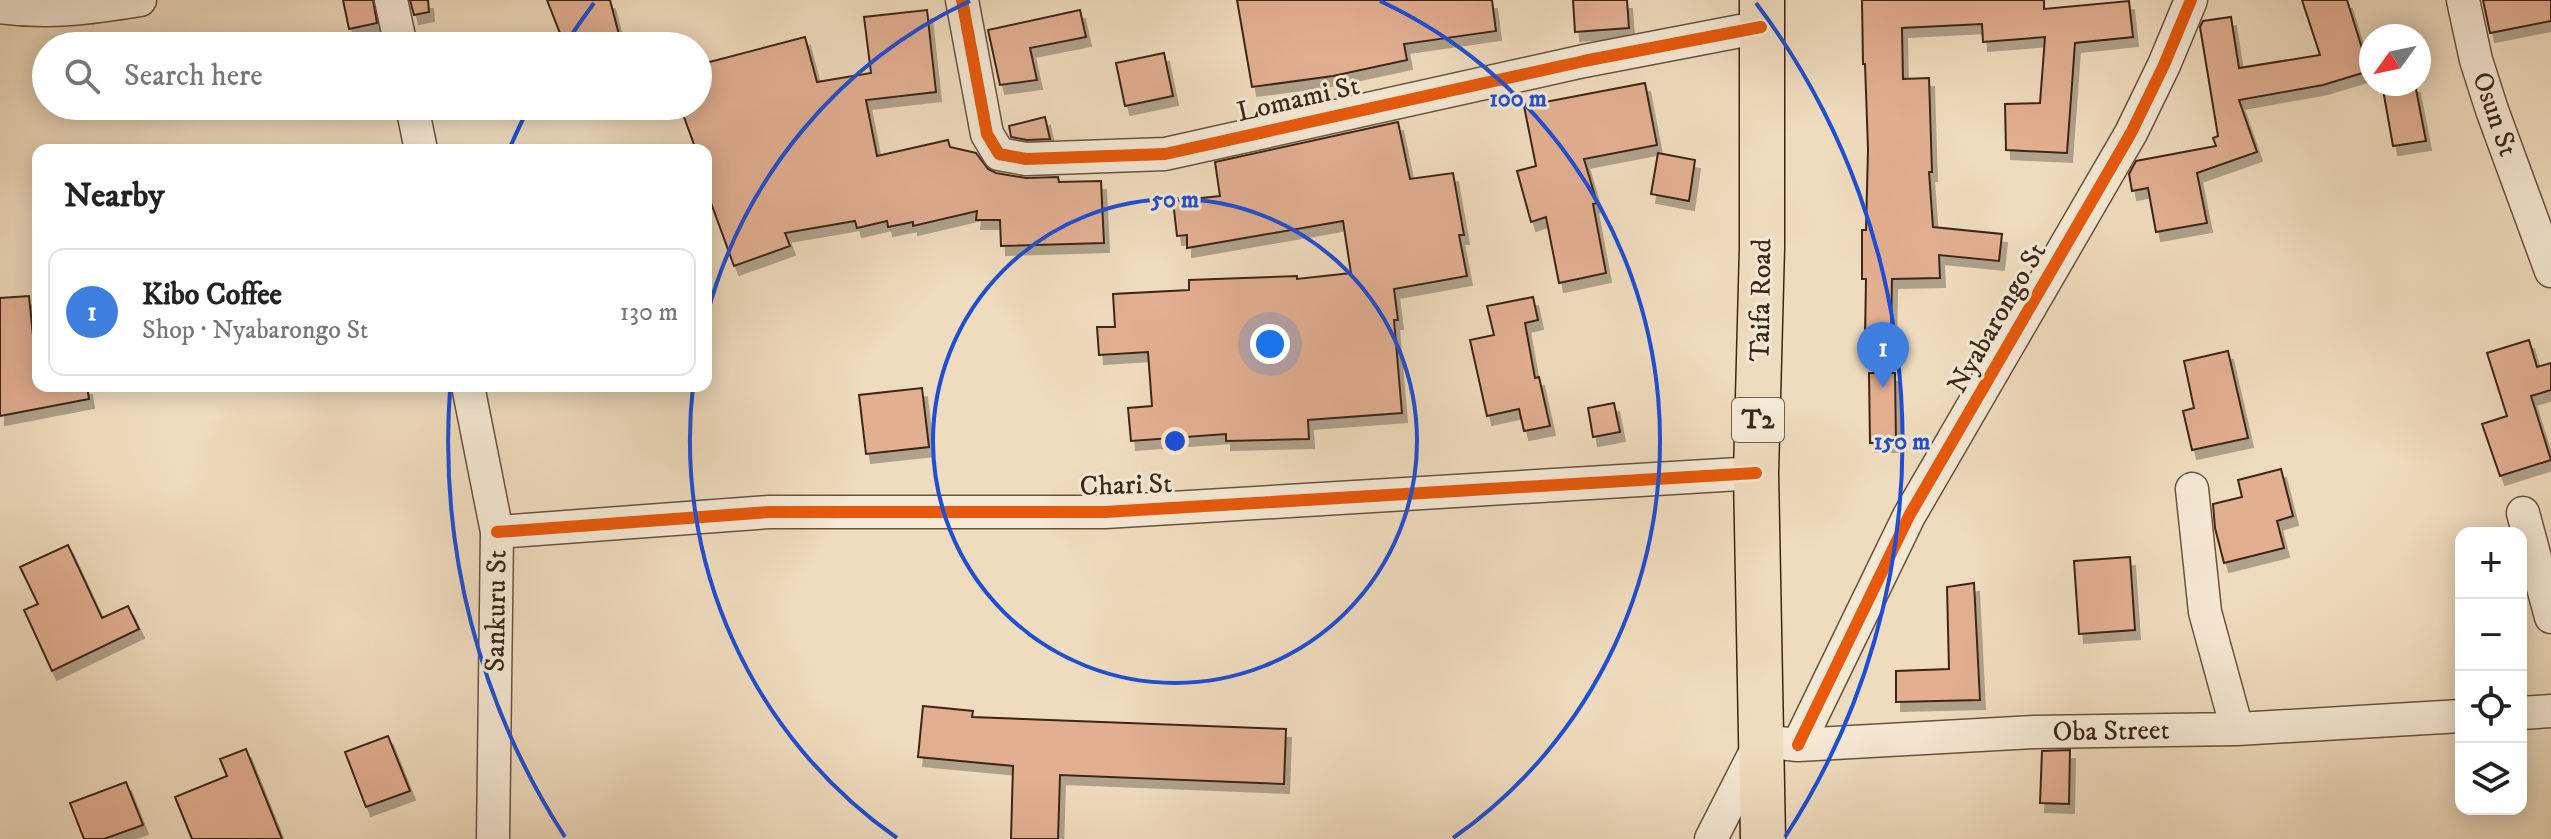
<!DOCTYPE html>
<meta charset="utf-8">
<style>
:root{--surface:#fff;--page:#f6f6f6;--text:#222;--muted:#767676;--line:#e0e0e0;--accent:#b45309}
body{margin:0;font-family:"IM FELL DW Pica",serif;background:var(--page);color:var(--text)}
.controls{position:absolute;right:24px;bottom:24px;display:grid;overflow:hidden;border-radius:16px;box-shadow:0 4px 20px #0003}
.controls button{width:72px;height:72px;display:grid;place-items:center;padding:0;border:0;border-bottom:2px solid var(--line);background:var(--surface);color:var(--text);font:40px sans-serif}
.compass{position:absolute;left:2359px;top:24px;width:72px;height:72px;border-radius:50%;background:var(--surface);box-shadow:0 4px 20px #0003;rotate:237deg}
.you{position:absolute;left:1270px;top:344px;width:28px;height:28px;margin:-20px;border:6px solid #fff;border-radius:50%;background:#1a73e8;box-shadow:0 0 0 12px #1a73e833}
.badge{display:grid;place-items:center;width:52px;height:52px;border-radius:50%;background:var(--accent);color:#fff;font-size:26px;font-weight:700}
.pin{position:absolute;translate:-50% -66px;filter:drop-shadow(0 2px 4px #0008)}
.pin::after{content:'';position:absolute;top:42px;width:28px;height:24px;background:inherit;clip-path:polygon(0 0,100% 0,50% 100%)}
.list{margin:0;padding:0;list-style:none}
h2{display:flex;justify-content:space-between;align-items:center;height:104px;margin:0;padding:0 32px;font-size:34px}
h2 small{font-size:26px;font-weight:400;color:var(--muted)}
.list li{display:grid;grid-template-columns:52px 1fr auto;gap:24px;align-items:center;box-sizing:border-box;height:128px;margin:0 16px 16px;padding:0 16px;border:2px solid var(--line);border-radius:16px}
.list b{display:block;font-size:30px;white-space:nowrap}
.list p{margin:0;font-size:26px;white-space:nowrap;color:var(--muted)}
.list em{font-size:26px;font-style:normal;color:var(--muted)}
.icon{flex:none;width:44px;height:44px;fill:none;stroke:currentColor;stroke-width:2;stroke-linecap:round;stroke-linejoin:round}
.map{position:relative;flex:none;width:2551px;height:839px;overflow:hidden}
.search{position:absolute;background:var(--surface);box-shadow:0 4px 20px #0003;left:32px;top:32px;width:680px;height:88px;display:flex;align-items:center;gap:20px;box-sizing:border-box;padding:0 28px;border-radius:44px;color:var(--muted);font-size:30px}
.panel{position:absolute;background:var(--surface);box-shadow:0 4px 20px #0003;left:32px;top:144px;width:680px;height:248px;border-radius:16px}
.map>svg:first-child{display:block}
.building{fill:#e2af91;stroke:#3d2615;stroke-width:2;filter:url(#shadow)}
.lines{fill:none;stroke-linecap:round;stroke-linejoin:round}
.street-casing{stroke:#6a533f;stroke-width:35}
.highway-casing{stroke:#3d2615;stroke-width:47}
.street{stroke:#f5e8d4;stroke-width:32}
.highway{stroke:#efdbbd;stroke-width:44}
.cycleway-casing{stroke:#f5e8d4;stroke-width:17}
.cycleway{stroke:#e8590c;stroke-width:12}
.ring{fill:none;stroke:#1d4ed8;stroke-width:4}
.labels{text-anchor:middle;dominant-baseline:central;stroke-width:6;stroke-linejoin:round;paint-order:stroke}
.shield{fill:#f5e8d4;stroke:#74604e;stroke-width:2}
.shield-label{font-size:26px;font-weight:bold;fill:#3d2615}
.street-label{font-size:28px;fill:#3d2615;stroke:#f5e8d4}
.centre{fill:#1d4ed8;stroke:#f5e8d4;stroke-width:4}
.ring-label{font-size:24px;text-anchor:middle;font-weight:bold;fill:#1d4ed8;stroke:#f5e8d4;stroke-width:6;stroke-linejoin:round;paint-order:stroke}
</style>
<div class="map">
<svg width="2551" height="839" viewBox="0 0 2551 839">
<defs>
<filter id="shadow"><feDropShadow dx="5" dy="9" stdDeviation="0" flood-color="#0004"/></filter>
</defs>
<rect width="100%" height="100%" fill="#efdbbd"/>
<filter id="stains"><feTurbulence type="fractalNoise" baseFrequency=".0025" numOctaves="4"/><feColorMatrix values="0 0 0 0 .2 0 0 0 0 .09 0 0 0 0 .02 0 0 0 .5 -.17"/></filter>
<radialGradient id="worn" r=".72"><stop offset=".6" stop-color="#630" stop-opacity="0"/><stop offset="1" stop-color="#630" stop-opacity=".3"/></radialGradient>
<path class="building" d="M343 0H373L377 23 349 29Z
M410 0H428L429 12 414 15Z
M547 0H610L622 46H565Z
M1237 0H1492L1496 31 1404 44 1407 60 1333 76 1252 87Z
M1573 0H1627L1629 28 1575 32Z
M1862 0H2044V9L2129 1 2133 37 2075 43 2067 153 2006 150 2005 104 2040 103 2045 37 1983 42 1982 24 1902 28 1903 79 1929 78 1932 172H1929L1933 227 2002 234 1999 261 1939 255 1940 278 1892 279 1891 338H1865L1866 279H1862V230H1866L1868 149 1865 64H1863Z
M2302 0H2347L2369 71 2323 85 2239 100 2257 152 2197 173 2207 223 2156 232 2148 188 2132 191 2129 174 2136 161 2216 146 2213 138 2218 136 2200 27 2203 21 2231 17 2239 68 2320 55Z
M2483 0H2551V21L2490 33Z
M927 10 936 92 866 100 877 156 948 140 950 147 976 153 988 169 996 173 1026 178 1058 177 1059 182 1101 181 1104 243 1001 246 1000 220H976L977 211 913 226V222L888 227 887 221 857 228 855 221 785 233 790 246 734 266 706 189V150H696L680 106H698V65L805 37 817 82 871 73 864 17Z
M1080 10 1086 37 1030 48 1037 80 1000 85 988 30Z
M1164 53 1173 96 1125 106 1116 63Z
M1645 83 1657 145 1584 159 1597 203 1593 204 1606 273 1559 283 1546 217 1531 222 1517 171 1536 166 1524 106Z
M2382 84H2415L2426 141 2393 146Z
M1045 117 1050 139 1027 140 1011 137 1009 126Z
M1398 122 1410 179 1453 173 1464 235H1459L1467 276 1394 289 1398 320H1394L1402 413 1308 420 1309 439 1226 441V434L1131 441 1128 408 1152 406 1148 352 1099 355 1097 327H1115L1113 294 1189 290V280L1297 276V279L1351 273 1343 221 1187 248V235L1177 236 1173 201 1220 196 1215 162Z
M1658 153 1695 160 1689 201 1651 194Z
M29 296 38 386H87L89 399 0 416V298Z
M1533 297 1538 320 1525 323 1535 378 1539 377 1550 426 1524 431 1519 409 1487 416 1470 340 1494 335 1487 306Z
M2529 340 2537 367 2551 363V390L2531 396 2551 460 2500 476 2482 424 2507 416 2487 353Z
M2228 351 2248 438 2192 450 2183 411 2194 408 2184 361Z
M1869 373H1895L1896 443H1870Z
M922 388 929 447 866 454 859 395Z
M1614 403 1620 432 1593 437 1588 408Z
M2281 469 2293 516 2277 521 2284 548 2224 563 2215 528 2213 504 2242 497 2238 480Z
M68 545 102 618 128 606 139 629 52 671 24 610 38 604 20 567Z
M2130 557 2135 630 2079 634 2074 561Z
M1974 583 1980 700 1896 702V671L1949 669 1947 587Z
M923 706 973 711 972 717 1286 729 1284 784 1060 775 1058 839H1011L1013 766 918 757Z
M388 736 410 791 366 807 345 752Z
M246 749 282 839H192L175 797 227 776 220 759Z
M2070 750 2069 804 2040 803 2042 751Z
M126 782 143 825 104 839H84L70 803Z"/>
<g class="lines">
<g class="street-casing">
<path id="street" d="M391 0 401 46
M962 0 987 134 999 154 1026 159 1165 154 1584 61 1761 27
M2463 0 2476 60 2492 110 2551 271
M0 7C49 14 91 8 140 0
M412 106 421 150
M468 386 497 532 493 839
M2192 489 2205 612 2237 729
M2523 513 2551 617
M497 532 769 512H1105L1756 473
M2521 713 2551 711
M1798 745 1909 516 2131 133 2164 65 2191 0
M1711 839 1761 741 1798 745 2034 732 2237 729 2461 716"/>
</g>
<g class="highway-casing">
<path id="highway" d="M1762 0V247L1756 473 1763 839"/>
</g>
<use href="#street" class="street"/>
<use href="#highway" class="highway"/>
<g class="cycleway-casing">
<path id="cycleway" d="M962 0 987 134 999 154 1026 159 1165 154 1584 61 1761 27
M497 532 769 512H1105L1756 473
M1798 745 1909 516 2131 133 2164 65 2191 0"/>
</g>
<use href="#cycleway" class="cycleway"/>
</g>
<g class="ring">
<circle cx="1175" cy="441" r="242"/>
<path d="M897 838A485 485 0 0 1 693 386M707 315A485 485 0 0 1 970 1M1380 1A485 485 0 0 1 1453 838"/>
<path d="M565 837A727 727 0 0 1 450 390M511 145A727 727 0 0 1 527 111M565 45A727 727 0 0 1 594 3M1756 3A727 727 0 0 1 1785 837"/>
</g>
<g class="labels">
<rect class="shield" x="1732" y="398" width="52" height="44" rx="6"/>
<g class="shield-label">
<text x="1758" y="420">T2</text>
</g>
<g class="street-label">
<text transform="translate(1298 99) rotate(-13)">Lomami St</text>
<text transform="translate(2495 114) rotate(71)">Osun St</text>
<text transform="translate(1761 300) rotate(-89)">Taifa Road</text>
<text transform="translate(1997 318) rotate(-60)">Nyabarongo St</text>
<text transform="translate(1126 485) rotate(-2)">Chari St</text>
<text transform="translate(496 611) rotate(-89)">Sankuru St</text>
<text transform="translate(2111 731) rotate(-1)">Oba Street</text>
</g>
</g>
<circle cx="1175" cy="441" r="12" class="centre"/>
<g class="ring-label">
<text x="1518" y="106">100 m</text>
<text x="1175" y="207">50 m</text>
<text x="1902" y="449">150 m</text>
</g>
<rect width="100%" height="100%" filter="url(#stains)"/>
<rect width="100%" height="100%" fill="url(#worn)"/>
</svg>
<div class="controls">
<button>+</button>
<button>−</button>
<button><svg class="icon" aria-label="locate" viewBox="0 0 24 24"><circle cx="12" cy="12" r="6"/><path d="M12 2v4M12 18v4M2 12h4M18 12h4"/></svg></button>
<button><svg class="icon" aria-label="layers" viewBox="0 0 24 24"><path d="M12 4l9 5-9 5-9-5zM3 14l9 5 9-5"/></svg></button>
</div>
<svg class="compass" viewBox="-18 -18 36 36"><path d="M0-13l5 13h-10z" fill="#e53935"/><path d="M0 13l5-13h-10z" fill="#767676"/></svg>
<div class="you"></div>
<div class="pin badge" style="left:1883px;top:388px;background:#3f7fe0">1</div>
<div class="search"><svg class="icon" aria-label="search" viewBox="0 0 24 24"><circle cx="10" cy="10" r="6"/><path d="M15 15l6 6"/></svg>Search here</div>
<section class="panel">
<h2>Nearby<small></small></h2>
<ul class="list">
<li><span class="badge" style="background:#3f7fe0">1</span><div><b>Kibo Coffee</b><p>Shop · Nyabarongo St</p></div><em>130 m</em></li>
</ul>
</section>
</div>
